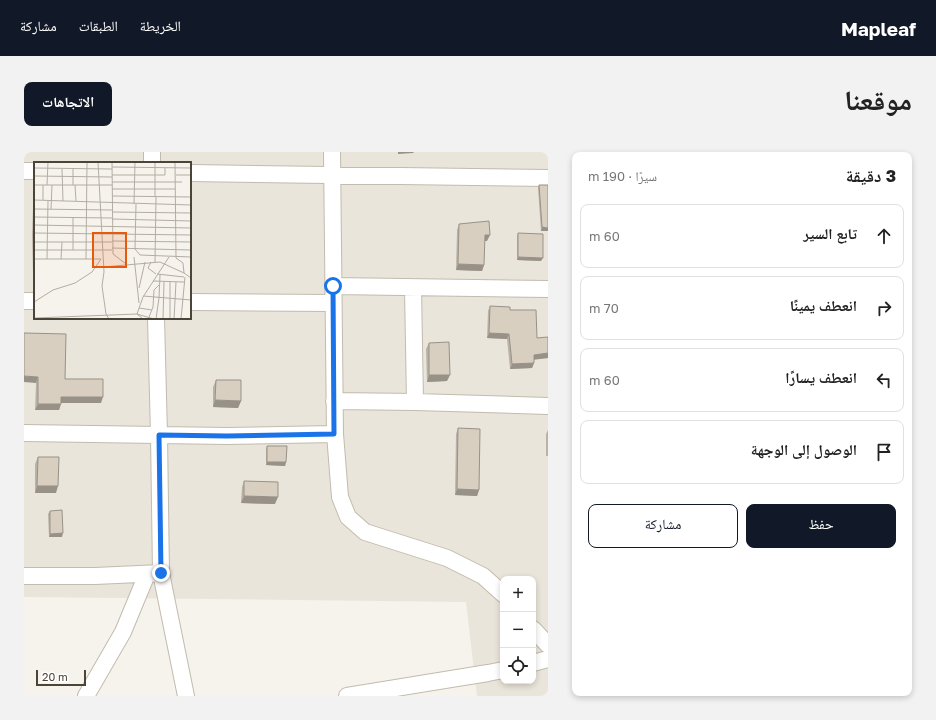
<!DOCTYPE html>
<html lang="ar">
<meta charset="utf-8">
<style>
:root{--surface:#fff;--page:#f2f2f2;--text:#222;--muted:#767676;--line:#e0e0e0;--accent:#111827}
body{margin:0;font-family:"Golos Text","Noto Naskh Arabic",sans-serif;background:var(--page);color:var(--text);direction:rtl}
.controls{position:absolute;right:12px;bottom:12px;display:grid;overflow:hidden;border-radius:8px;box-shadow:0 2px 6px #0003}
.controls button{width:36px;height:36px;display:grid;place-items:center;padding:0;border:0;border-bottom:1px solid var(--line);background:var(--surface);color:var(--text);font:20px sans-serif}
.scale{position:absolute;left:12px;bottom:10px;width:50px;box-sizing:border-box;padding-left:4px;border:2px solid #4b4439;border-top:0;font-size:11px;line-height:14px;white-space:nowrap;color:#4b4439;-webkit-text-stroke:3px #fff;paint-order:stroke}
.stop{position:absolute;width:12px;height:12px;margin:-9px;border:3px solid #1a73e8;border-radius:50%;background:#fff}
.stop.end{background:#1a73e8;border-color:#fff;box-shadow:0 1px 4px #0008}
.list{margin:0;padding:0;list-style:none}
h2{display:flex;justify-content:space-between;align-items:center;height:52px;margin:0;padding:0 16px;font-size:17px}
h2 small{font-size:13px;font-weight:400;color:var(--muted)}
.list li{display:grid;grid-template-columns:26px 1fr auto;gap:12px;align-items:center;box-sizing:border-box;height:64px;margin:0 8px 8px;padding:0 8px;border:1px solid var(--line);border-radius:8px}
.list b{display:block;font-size:15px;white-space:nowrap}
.list em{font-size:13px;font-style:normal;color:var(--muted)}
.actions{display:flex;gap:8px;padding:12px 16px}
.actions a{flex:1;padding:9px 0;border:1px solid var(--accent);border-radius:8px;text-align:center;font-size:14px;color:var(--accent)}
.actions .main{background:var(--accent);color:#fff}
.icon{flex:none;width:22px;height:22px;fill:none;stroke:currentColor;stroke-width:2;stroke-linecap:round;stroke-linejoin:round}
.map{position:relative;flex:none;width:524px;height:544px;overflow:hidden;direction:ltr;border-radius:8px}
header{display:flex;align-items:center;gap:24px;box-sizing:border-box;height:56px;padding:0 20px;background:var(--accent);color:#fff}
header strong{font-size:19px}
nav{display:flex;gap:22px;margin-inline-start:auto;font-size:14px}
.intro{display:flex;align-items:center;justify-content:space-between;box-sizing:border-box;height:96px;padding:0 24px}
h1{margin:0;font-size:28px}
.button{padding:10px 18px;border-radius:8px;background:var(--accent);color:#fff;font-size:14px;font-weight:700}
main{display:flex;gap:24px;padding:0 24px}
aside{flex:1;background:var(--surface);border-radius:8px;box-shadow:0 2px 6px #0003}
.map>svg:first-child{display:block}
.residential{fill:#eae5da;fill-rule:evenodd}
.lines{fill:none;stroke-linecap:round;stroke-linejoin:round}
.street-casing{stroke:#c2bbae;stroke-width:18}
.street{stroke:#fff;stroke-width:16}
.wall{fill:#bab2a6}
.shaded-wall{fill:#979187}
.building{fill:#d8cfc1;stroke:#979187}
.route{stroke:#1a73e8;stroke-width:5}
.inset-road{fill:none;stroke:#b2ada4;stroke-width:1}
.view{fill:#e8590c;fill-opacity:0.15;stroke:#e8590c;stroke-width:2}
.inset-edge{fill:none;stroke:#4b4439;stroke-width:2}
</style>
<header>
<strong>Mapleaf</strong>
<nav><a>الخريطة</a><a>الطبقات</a><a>مشاركة</a></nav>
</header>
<div class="intro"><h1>موقعنا</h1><a class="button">الاتجاهات</a></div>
<main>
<aside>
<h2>3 دقيقة<small>سيرًا · 190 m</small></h2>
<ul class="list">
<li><svg class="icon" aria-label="ahead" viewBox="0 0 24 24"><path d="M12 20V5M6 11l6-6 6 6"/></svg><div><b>تابع السير</b></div><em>60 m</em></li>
<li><svg class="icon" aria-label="right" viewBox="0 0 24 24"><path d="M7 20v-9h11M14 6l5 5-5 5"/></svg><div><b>انعطف يمينًا</b></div><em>70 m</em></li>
<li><svg class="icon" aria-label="left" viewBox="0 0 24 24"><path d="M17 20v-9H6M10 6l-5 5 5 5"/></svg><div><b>انعطف يسارًا</b></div><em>60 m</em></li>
<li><svg class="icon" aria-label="arrive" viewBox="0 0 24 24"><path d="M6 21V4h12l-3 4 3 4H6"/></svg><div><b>الوصول إلى الوجهة</b></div></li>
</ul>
<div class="actions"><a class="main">حفظ</a><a>مشاركة</a></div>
</aside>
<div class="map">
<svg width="524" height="544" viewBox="0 0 524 544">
<rect width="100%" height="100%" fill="#f6f3ec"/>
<path class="residential" d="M0 0H524V544H453L442 450 0 445ZM11 11H166V166H11ZM479 427H509V529H479Z"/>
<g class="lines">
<g class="street-casing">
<path id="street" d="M128 0V11
M308 0 311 282 316 345 324 365 341 380 423 406 459 424 479 442
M0 19H11
M166 21 524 26
M309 134 524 137
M389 136 391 250
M0 149H11
M166 150 309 151
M132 166 135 283 137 421 162 544
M310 249 391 250 524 254
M0 281 203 284 311 282
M0 424H71L137 421
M509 477 524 493
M509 511 524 507
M62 544 99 480 123 422
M323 544 464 521 479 518"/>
</g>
<use href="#street" class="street"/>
</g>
<path class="wall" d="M515 33H524V79H517L514 36Z
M11 50V121H9L8 83 9 56Z
M435 72 463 89H460V113L458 119 432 118 433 78Z
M494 81 517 109 493 108V84Z
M466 154 486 158 524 206 510 207V211L508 216 486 217 483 187 463 186 464 159Z
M0 181 41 227 77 251H37L35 258H11L12 231Z
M405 191 423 229 403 230 402 197Z
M192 228 217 249 214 256 189 255V235Z
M434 276 455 338 453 344 431 343 432 282Z
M524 278V304H522V282Z
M243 294 262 310 261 314 242 313V297Z
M14 305 32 341H11V312Z
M220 329 251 352 217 351 218 335Z
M26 359 38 385H25L24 362Z"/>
<path class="shaded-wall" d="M374 0H390L389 1 374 2Z
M518 75 524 76V79H517Z
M461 83H466L463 89H458Z
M494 105 519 106 517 109 493 108Z
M434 112 460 113 458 119 432 118Z
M11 116V121H9Z
M465 181 485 182 483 187 463 186Z
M524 201V206L508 208 510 203Z
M510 211 508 216 486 217 488 212Z
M405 223H426L423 229 403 230Z
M0 224 14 225 12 231 0 230Z
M37 245H79L77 251H35Z
M191 248 217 249 214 256 189 255Z
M14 252H37L35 258H11Z
M243 310H262L261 314 242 313Z
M13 334H34L32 341H11Z
M433 337 455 338 453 344 431 343Z
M220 344 254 345 251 352 217 351Z
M39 381 38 385H25L26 382Z"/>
<path class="building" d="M515 33H524V76L518 75Z
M11 62V96L10 77Z
M465 69 466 83H461L460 113 434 112 435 72Z
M494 81 519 82V106L494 105Z
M466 154 486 155V158H512L513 186 524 185V201L510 203V211L488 212 485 182 465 181Z
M0 181 42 182 41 227H79V245H37V252H14V225L0 224Z
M425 190 426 223H405V191Z
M192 228H217V249L191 248Z
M434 276 456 277 455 338 433 337Z
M243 294H263L262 310H243Z
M14 305H35L34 334H13Z
M220 329 254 330V345L220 344Z
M38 358 39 381 26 382V359Z"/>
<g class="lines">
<path class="route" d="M137 421 135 283 203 284 310 282 309 134"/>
</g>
<g transform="translate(10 10)">
<rect width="157" height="157" fill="#f6f3ec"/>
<path class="inset-road" d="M64 0 70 110 68 124 72 152 75 157M78 0 79 92 92 102M141 0 142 96 149 101 150 111 157 116M78 5 157 6M0 6 78 7M28 7 29 39M39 7V23M78 13H131V6M142 13H157M0 14 78 15M78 20H148M0 23H78M13 23 14 0M41 23 42 39M78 27H141M78 34 157 35M121 35V0M0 38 157 43M9 38V23M100 42 101 0M102 42 101 87 106 93 157 95M0 47 78 48M17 47 18 23M78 50 157 51M0 55 78 56M39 56V88M78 57 157 59M0 63 157 66M0 71 157 73M78 79 157 80M0 80H78M78 86 157 88M0 88H78M100 95 105 141M0 97H67M13 97 14 39M27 97 28 80M52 97 53 0M117 100 114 106 122 112M121 100 122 35M69 105 126 100 150 111M123 112 150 115M119 119 150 120M105 126 111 100M109 134 157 138M125 136 126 113M0 140 19 128 41 121 58 110 67 97M105 146 118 148M115 155 119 145 120 128 125 123M0 156 103 152 120 157M109 157 103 152 109 135 135 95M122 157 125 136M129 157 130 120M136 157V120M140 157 142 120M147 157 151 115"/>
<path class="view" d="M59 71H92V105H59Z"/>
<rect width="157" height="157" class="inset-edge"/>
</g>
</svg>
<div class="controls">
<button>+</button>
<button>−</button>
<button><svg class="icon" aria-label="locate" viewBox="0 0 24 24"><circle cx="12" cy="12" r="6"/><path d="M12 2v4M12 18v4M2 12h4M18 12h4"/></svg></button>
</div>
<div class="scale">20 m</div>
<div class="stop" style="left:309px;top:134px"></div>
<div class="stop end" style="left:137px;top:421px"></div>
</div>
</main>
